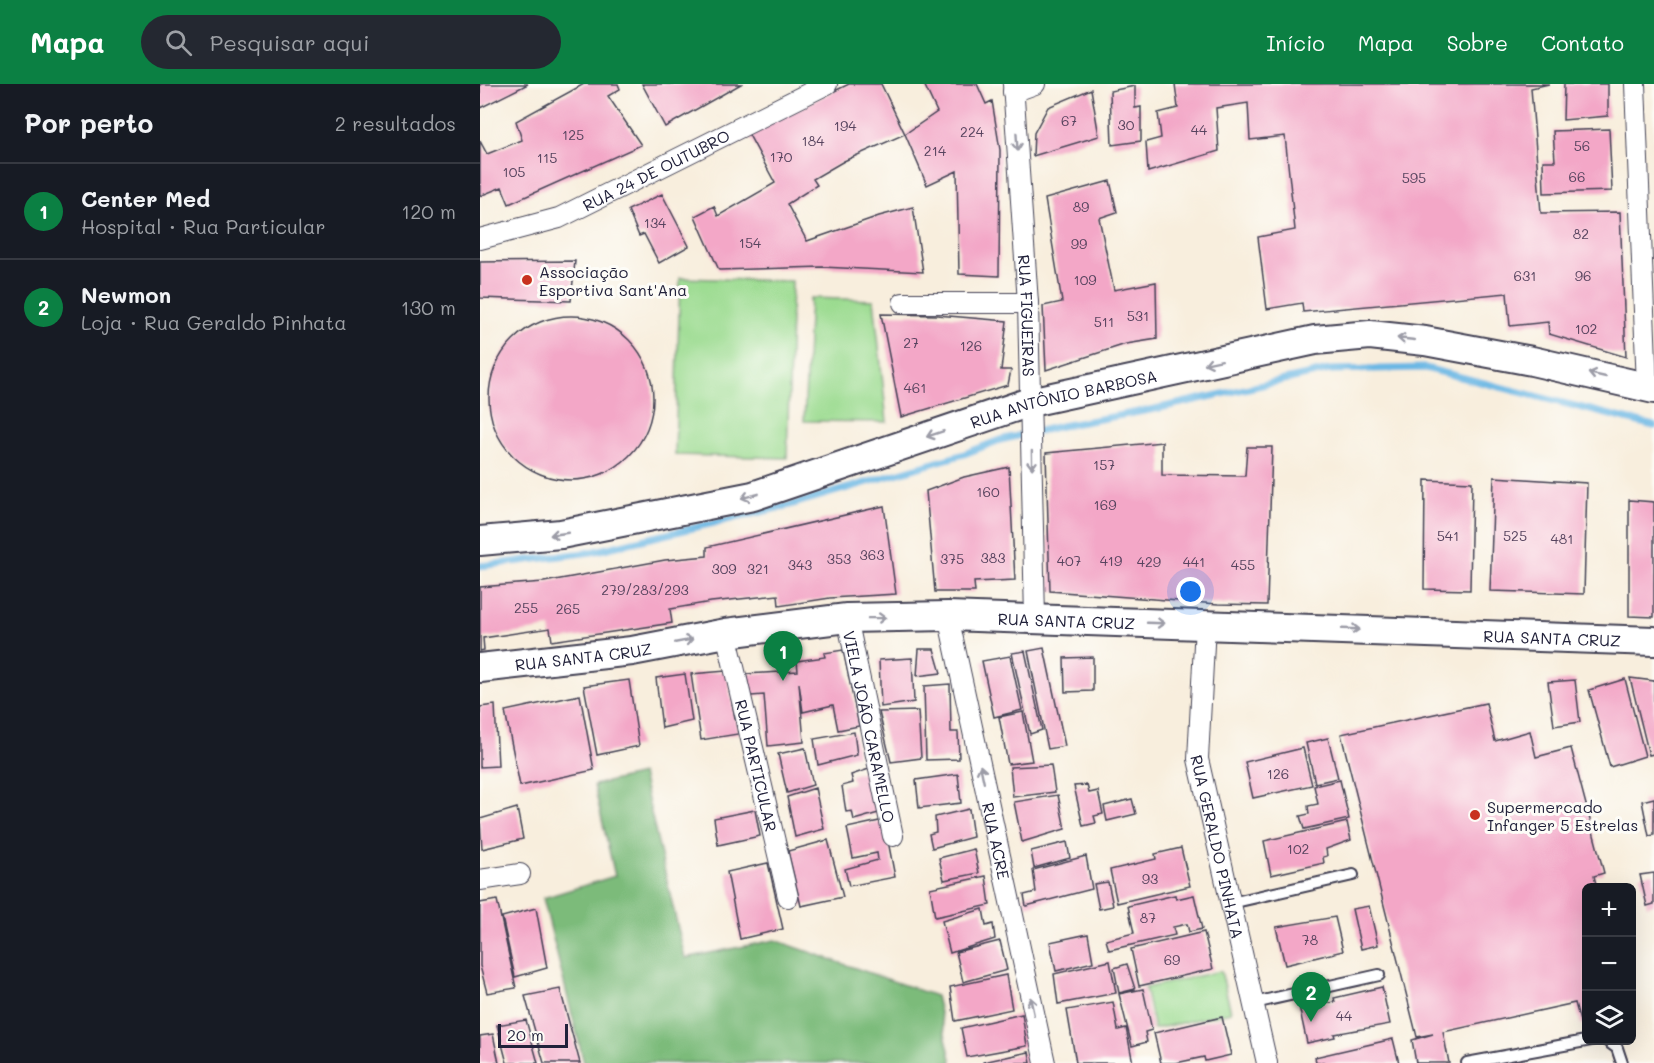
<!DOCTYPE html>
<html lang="pt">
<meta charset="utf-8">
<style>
:root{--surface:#171b24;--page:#242831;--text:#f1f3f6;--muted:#9ea1a6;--line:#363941;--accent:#0b8043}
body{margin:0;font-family:Mali,sans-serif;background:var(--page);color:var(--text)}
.controls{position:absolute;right:18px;bottom:18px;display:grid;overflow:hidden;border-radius:9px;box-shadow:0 6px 24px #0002}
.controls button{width:54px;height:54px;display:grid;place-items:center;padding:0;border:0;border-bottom:2px solid var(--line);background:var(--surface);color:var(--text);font:30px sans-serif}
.scale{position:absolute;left:18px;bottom:15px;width:70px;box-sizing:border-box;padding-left:6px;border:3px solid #22223b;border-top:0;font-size:16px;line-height:21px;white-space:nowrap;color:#22223b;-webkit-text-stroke:4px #fdfcf7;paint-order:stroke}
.you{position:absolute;left:711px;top:508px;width:21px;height:21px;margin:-15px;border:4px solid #fff;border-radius:50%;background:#1a73e8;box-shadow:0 0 0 9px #1a73e833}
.badge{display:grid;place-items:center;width:39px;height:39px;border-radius:50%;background:var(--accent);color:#fff;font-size:20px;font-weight:700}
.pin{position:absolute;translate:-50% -50px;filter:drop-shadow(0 2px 3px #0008)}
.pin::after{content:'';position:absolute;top:32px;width:21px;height:18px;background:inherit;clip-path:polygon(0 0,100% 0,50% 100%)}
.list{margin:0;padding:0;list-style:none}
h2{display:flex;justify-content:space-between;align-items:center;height:78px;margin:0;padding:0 24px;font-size:26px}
h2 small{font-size:20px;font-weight:400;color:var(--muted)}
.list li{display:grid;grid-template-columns:39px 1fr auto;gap:18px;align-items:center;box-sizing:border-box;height:96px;padding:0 24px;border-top:2px solid var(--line)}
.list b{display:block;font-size:22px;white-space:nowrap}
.list p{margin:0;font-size:20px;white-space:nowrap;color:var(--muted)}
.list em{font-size:20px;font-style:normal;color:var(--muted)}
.icon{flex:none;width:33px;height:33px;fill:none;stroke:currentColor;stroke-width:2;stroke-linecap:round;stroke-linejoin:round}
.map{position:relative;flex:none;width:1174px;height:979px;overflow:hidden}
header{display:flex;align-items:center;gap:36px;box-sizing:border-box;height:84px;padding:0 30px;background:var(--accent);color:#fff}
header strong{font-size:28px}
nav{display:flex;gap:33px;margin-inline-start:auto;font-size:21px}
.search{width:420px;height:54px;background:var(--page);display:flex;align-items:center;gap:15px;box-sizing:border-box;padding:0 21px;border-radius:33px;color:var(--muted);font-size:22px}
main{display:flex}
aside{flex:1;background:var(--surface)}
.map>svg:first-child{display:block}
.green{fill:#9bdb90;stroke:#5e7e66;stroke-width:1.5}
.forest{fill:#7cbb7a;stroke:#4f6e5a;stroke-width:1.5}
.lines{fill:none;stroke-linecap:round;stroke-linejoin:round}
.stream{stroke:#6ab7e4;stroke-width:7}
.building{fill:#f3a7c7}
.lane-casing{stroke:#424153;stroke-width:14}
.street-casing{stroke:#424153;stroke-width:22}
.secondary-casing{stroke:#424153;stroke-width:32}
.lane{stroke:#fff;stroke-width:10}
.street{stroke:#fff;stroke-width:20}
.secondary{stroke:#fff;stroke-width:28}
.oneway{stroke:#9c9ca7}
.poi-dot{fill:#c8321e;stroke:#fdfcf7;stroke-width:2}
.labels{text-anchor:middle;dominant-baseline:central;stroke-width:6;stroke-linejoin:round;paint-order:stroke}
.number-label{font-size:14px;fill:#56435e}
.street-label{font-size:16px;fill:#22223b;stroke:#fdfcf7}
.poi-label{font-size:16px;fill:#22223b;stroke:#fdfcf7;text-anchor:start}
</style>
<header>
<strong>Mapa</strong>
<div class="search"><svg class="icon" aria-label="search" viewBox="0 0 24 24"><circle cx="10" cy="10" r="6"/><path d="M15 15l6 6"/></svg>Pesquisar aqui</div>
<nav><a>Início</a><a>Mapa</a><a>Sobre</a><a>Contato</a></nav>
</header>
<main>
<aside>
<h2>Por perto<small>2 resultados</small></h2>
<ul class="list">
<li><span class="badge">1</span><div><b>Center Med</b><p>Hospital · Rua Particular</p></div><em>120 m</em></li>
<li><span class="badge">2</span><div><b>Newmon</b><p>Loja · Rua Geraldo Pinhata</p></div><em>130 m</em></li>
</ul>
</aside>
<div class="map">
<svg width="1174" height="979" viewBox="0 0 1174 979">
<rect width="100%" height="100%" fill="#fdfcf7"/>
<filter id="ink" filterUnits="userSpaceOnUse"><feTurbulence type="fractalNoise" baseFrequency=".0167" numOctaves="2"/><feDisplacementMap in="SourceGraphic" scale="12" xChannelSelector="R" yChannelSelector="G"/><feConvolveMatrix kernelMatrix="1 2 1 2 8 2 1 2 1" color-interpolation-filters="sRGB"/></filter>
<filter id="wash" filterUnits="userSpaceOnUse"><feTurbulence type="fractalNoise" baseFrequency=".008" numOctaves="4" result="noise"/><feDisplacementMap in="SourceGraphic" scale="24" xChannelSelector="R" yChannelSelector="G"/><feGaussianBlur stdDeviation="1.35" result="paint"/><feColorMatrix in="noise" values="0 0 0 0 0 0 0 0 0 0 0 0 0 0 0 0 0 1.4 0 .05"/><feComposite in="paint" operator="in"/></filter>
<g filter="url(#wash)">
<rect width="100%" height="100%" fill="#f8eedd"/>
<path class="green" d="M200 194 312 197 307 374 195 371Z
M330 214 394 216 407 338 324 337Z
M741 887 751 928 674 945 665 904Z"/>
<path class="forest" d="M162 690 205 874 295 856 456 912 472 979H104L63 814 135 792 114 701Z"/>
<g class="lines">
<path class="stream" d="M0 482 111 468 310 421 484 370 520 356 581 342 675 325 849 286 945 284 1174 342"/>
</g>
<g id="blocks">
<path class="building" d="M0 0H48L0 24Z
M104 0H138L140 5 128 12 161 61 29 120 22 103 0 112V57L7 70 42 56 36 37Z
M162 0H261L185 43Z
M369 0H401L425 50 364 77 333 95 337 101 307 120 327 157 399 132 433 123 443 188 342 183 239 186 215 132 234 122 238 132 295 99 268 49Z
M444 0H497L506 20 512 17 520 66 519 192 479 190 477 87 447 101 425 50 457 28Z
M695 0H1069L1051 4 1061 129 1140 128 1146 273 1069 250 1068 238 1030 242 1027 209 823 228 822 219 787 225 778 153 815 146 805 52 770 56 768 19 736 24 739 67 668 88 666 58 681 54 678 29 698 24Z
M1084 0H1128V32L1083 36Z
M655 2V24L661 23V57L632 61 630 7Z
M611 5 619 52 553 72 554 49 568 23Z
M1129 45 1132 107 1064 109 1063 77H1075L1073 47Z
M630 97 637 128 619 134 634 206 676 198 677 255 646 260 566 286 563 222 582 218 565 115Z
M182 110 209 162 179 179 164 150 159 152 148 126Z
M95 177 91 217 0 214V178Z
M401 230 457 231 527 237 521 286H531L528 301 421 333Z
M9 314a82 82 0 1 1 164 0a82 82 0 1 1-164 0Z
M682 358V391L765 392 767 363H792L787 521 738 520 570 507 566 369Z
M529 383 535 496 494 498 495 508H455L446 407 484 393Z
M1014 393 1107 399 1104 510 1010 507Z
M945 396 992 398 990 506 944 505Z
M1149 416 1174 418V533L1149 532Z
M404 422 416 510 350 514 299 522 298 511 231 518 190 525 192 539 72 557 70 544 3 554 4 566 0 567V503L64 498 185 476 227 472V463Z
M564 564 585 662 568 665 548 567Z
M439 565H454L461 589 437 592Z
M363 566 379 642 358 646 353 621 323 628 319 599 324 658 288 662 284 611 271 612 266 590 318 587 317 577 345 573 344 569Z
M545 567 562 646 550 650 532 569Z
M530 572 542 626 514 633 502 577Z
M613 573V607L585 608 584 574Z
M432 574 434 618 401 623 399 576Z
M246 587 258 650 221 656 211 590Z
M205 590 212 637 182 644 176 594Z
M1150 594 1174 597V670L1169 671Z
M1145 595 1165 672 1130 683 1109 606Z
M149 596 159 662 117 671 104 602Z
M1095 596 1100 638 1074 642 1068 598Z
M470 600 471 648H478L479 675 446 676 444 602Z
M100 611 114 686 40 702 25 627Z
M1006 619 1015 657 1050 647 1056 673 1091 664 1124 789 1114 792 1117 804H1106V940L1101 941 1095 919 963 948 969 979H936L932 956 953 950 937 953 861 650Z
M15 621 18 682 0 683V623Z
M438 627 441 674 411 678 399 628Z
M543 628 552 677 528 680 519 633Z
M374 648 377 671 338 681 334 655Z
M848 654 858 694 835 699 826 659Z
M325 664 333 701 307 709 298 670Z
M823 664 832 701 773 714 765 678Z
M571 681 575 708 533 713 530 683Z
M392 684 402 728 374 736 372 727 366 728 362 702 373 699 371 691Z
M478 690 481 719 439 724 436 696Z
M860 696 869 735 824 745 820 732 829 730 828 722 838 720 834 702Z
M607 701 609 709 618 707 623 730 614 732 616 739 603 742 594 702Z
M335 704 344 745 315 753 307 713Z
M578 711 585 745 542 758 534 718Z
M1174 714V751L1169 752 1162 717Z
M652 715 656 730 627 737 624 722Z
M37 724 43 755 2 765 0 735Z
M489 725 493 753 452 764 449 750 456 748 455 733Z
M275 726 280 752 238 761 234 734Z
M404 736 415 793 369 802 365 785 398 776 397 769 373 774 367 744Z
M867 738 871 756 846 765 847 772 843 773 844 779 791 791 784 757Z
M348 756 363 813 321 822 308 767Z
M587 758 590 774 554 784 551 767Z
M701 764 710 802 637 819 630 786 676 775 675 770Z
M494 765 499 789 464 796 459 774Z
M606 772 612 805 546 822 544 811 556 808 553 786Z
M288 779 303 845 260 855 247 788Z
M1174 789V820L1167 822 1160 791Z
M506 792 510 821 455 833 450 804Z
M628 798 633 822 619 825 614 800Z
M695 811 696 815 714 811 722 845 709 848 707 840 693 843 695 851 629 866 626 856 654 849 648 822Z
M17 816 36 904 7 909 0 882V819Z
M889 822 898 861 881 865 872 825Z
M56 824 67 884 35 893 22 833Z
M503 825 506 842 513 840 515 855 470 869 462 837Z
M855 833 863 867 805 881 796 843Z
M724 848 733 885 659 902 651 865Z
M608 850 613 878 576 887 570 858Z
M520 857 527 886 483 898 476 868Z
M630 877 636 909 578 920 574 890Z
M647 880 655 905 639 909 634 884Z
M526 891 532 925 475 937 470 903Z
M902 903 910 940 854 950 855 953 827 959 819 922 843 916 844 920 855 918 854 914Z
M80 905 100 979H64L45 912Z
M663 905 672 946 665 948 667 958 652 962 639 910Z
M633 918 638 946 646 944 653 979H596L587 926Z
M542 930 547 962 487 973 481 944Z
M742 933 751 971 725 977 724 973 696 979H681L674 949Z
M46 936 58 979H27L17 941Z
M13 950 19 979H0V952Z
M913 955 919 979H836L835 973Z
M549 968 551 979H503V978Z"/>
</g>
</g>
<g filter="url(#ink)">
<use href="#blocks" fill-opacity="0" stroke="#424153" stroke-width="1.5"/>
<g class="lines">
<g class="lane-casing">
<path id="lane" d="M751 819 873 791
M774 919 899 891
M1126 956 1137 964 1142 979
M987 979 1111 956"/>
</g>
<g class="street-casing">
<g id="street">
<path id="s1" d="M533 0 548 219 555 535"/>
<path d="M1155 0 1167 303"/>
<path d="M533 8 555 0"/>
<path id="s2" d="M0 155 79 134 347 0"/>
<path d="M423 219H548"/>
<path id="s3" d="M468 532 565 979"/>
<path id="s4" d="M367 534 413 752"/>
<path id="s5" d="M725 541 718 675 787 979"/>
<path id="s6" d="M246 549 308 813"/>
<path d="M0 796 40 790"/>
</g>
</g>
<g class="secondary-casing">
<g id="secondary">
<path id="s7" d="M0 457 81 450 273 412 550 318 835 256 890 251 945 257 1052 277 1174 305"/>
<path id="s8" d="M0 584 152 567 246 549 367 534 468 532 1174 557"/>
</g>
</g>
<use href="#lane" class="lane"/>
<use href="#street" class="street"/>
<use href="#secondary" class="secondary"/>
</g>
<defs><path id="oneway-shaft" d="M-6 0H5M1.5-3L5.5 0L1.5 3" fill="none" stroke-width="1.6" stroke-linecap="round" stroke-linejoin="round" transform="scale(1.5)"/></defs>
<g class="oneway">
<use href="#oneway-shaft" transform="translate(537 58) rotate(86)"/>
<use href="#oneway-shaft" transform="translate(926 255) rotate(-174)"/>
<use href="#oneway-shaft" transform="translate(733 278) rotate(168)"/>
<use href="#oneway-shaft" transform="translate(1117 291) rotate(-167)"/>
<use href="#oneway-shaft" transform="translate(455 350) rotate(161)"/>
<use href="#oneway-shaft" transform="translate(552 376) rotate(89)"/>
<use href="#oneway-shaft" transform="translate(270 412) rotate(166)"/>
<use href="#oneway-shaft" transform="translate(79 450) rotate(172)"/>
<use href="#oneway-shaft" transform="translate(397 534) rotate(-1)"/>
<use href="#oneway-shaft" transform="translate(676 539) rotate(2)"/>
<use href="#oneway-shaft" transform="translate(871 545) rotate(2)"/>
<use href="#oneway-shaft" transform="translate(204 557) rotate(-11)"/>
<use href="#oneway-shaft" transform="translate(502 690) rotate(-102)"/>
<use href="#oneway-shaft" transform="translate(552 922) rotate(-102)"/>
</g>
</g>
<g class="poi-dot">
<circle cx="47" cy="196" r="6"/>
<circle cx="995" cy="731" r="6"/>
</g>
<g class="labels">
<g class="number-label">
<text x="589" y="36">67</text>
<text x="646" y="40">30</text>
<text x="365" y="41">194</text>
<text x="719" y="45">44</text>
<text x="492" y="47">224</text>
<text x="93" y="50">125</text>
<text x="333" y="56">184</text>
<text x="1102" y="61">56</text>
<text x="455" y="66">214</text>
<text x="301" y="72">170</text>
<text x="67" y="73">115</text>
<text x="34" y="87">105</text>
<text x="1097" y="92">66</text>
<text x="934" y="93">595</text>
<text x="601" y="122">89</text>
<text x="175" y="138">134</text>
<text x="1101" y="149">82</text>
<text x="270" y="158">154</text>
<text x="599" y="159">99</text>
<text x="1045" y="191">631</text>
<text x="1103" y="191">96</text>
<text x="605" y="195">109</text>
<text x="658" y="231">531</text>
<text x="624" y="237">511</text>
<text x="1106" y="244">102</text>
<text x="431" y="258">27</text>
<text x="491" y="261">126</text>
<text x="435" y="303">461</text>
<text x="624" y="380">157</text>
<text x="508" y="407">160</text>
<text x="625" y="420">169</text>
<text x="968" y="451">541</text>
<text x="1035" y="451">525</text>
<text x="1082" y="454">481</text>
<text x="392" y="470">363</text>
<text x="513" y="473">383</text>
<text x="359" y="474">353</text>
<text x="472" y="474">375</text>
<text x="589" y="476">407</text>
<text x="631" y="476">419</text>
<text x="669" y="477">429</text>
<text x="714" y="477">441</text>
<text x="320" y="480">343</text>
<text x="763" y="480">455</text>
<text x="244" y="484">309</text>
<text x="278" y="484">321</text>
<text x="165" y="505">279/283/293</text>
<text x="46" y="523">255</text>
<text x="88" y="524">265</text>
<text x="798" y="689">126</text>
<text x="818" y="764">102</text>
<text x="670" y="794">93</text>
<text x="668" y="833">87</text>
<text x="830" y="855">78</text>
<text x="692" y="875">69</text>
<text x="864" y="931">44</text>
</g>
<g class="street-label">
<text stroke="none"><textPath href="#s2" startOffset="190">RUA 24 DE OUTUBRO</textPath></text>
<text stroke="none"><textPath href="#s1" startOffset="232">RUA FIGUEIRAS</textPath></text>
<text stroke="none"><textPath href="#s7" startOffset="603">RUA ANTÔNIO BARBOSA</textPath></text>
<text stroke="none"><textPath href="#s8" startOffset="590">RUA SANTA CRUZ</textPath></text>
<text stroke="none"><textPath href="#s8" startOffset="1076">RUA SANTA CRUZ</textPath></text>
<text stroke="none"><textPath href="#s8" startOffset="104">RUA SANTA CRUZ</textPath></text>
<text stroke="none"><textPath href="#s4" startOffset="111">VIELA JOÃO CARAMELLO</textPath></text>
<text stroke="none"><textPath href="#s6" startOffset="136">RUA PARTICULAR</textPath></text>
<text stroke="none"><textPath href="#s3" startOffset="230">RUA ACRE</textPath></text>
<text stroke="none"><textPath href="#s5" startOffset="224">RUA GERALDO PINHATA</textPath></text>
</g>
<g class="poi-label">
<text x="59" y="187">Associação<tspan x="59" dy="18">Esportiva Sant'Ana</tspan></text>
<text x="1007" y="722">Supermercado<tspan x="1007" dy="18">Infanger 5 Estrelas</tspan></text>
</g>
</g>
</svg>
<div class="controls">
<button>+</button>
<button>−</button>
<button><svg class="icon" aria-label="layers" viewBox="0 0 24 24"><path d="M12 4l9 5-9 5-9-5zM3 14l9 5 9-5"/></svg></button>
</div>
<div class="scale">20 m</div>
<div class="you"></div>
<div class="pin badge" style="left:303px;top:597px">1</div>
<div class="pin badge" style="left:831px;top:938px">2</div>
</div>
</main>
